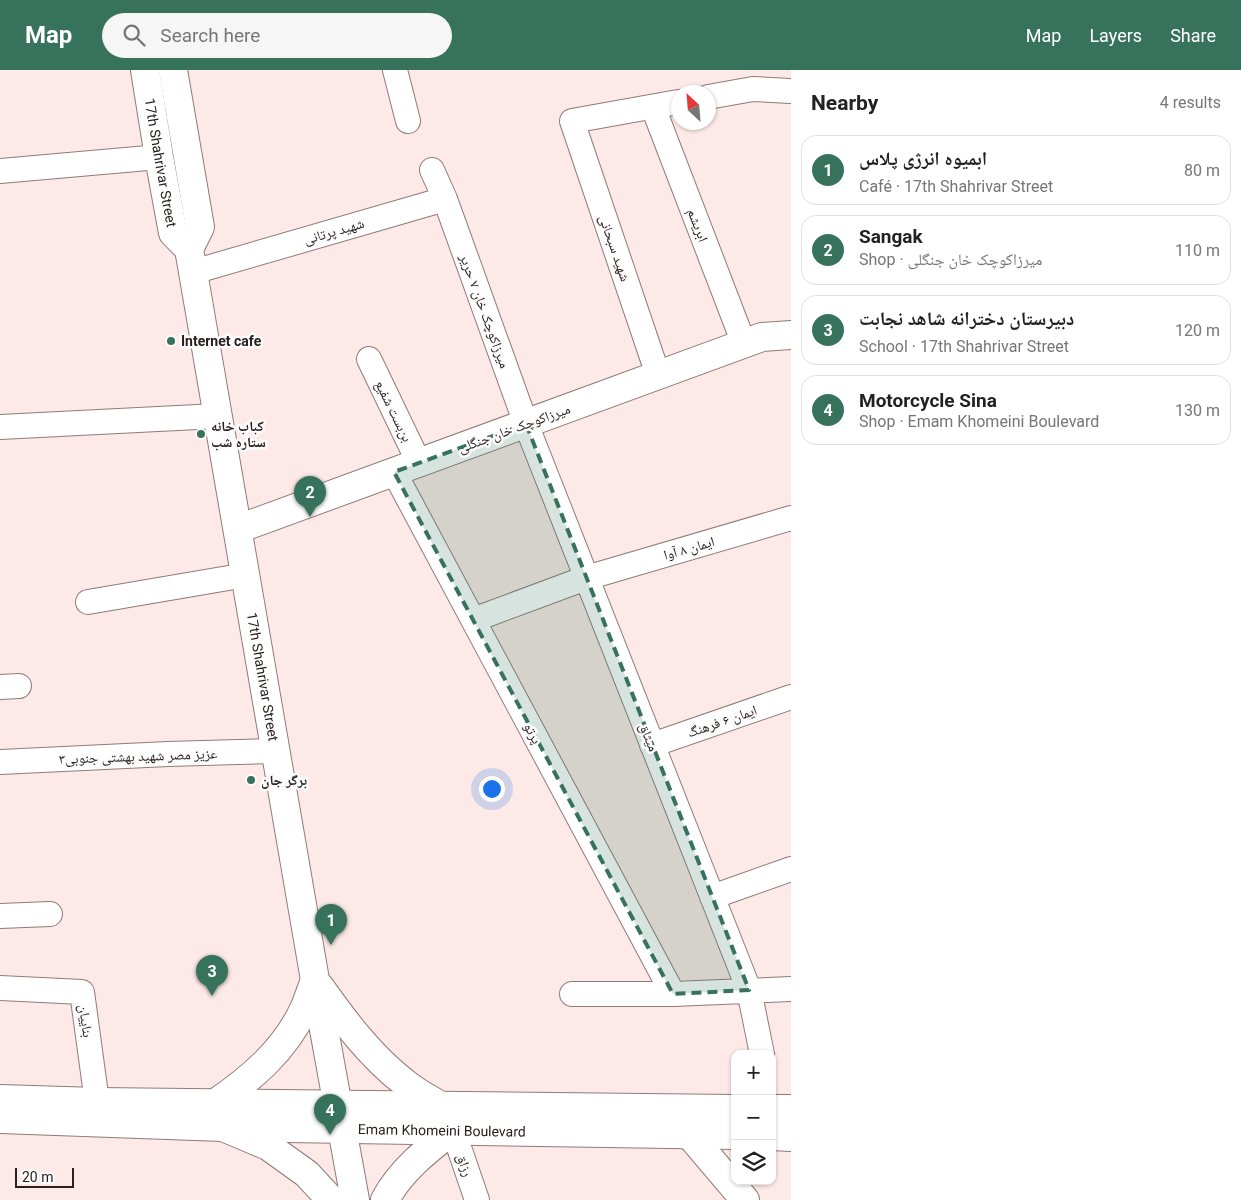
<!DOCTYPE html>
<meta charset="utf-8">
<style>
:root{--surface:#fff;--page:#f6f6f6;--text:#222;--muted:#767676;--line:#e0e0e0;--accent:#37725d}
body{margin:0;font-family:Roboto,"Noto Naskh Arabic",sans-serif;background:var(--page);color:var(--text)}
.controls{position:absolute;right:15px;bottom:15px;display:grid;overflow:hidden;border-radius:10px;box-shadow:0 1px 4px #0004}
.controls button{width:45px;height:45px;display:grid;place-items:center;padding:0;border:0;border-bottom:1px solid var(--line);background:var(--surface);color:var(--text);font:25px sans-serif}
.compass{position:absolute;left:671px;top:15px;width:45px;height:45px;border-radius:50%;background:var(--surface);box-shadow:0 1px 4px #0004;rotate:334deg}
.scale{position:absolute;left:15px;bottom:12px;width:59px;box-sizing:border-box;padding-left:5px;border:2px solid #28201f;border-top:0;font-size:14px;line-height:18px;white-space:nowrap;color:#28201f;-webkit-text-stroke:4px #fcfcfc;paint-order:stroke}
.you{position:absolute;left:491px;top:718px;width:18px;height:18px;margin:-12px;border:4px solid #fff;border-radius:50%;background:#1a73e8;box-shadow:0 0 0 8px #1a73e833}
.badge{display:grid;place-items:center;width:32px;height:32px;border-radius:50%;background:var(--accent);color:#fff;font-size:16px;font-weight:700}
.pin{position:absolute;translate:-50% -41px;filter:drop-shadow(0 1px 2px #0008)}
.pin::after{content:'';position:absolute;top:26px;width:18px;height:15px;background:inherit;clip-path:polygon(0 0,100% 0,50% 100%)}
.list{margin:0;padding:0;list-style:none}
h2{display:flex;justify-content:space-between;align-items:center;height:65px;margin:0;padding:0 20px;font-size:21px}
h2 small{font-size:16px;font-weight:400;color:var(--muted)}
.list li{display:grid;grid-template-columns:32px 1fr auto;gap:15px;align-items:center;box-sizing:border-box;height:70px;margin:0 10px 10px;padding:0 10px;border:1px solid var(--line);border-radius:15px}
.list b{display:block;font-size:19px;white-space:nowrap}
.list p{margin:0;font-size:16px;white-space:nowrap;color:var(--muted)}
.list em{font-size:16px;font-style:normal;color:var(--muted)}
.icon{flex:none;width:28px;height:28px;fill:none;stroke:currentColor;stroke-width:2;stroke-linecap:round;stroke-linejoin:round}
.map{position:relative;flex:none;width:791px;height:1130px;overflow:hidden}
header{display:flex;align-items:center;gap:30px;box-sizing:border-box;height:70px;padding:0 25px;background:var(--accent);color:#fff}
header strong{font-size:24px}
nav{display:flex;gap:28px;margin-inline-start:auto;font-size:18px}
.search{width:350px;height:45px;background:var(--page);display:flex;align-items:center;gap:12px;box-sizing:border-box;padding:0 18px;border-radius:28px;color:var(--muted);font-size:19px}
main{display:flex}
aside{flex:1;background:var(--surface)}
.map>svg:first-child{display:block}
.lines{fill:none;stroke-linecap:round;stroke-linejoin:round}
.street-casing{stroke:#8f7a78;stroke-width:26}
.secondary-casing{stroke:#8f7a78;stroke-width:30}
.primary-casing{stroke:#8f7a78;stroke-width:30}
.street{stroke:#fff;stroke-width:24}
.secondary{stroke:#fff;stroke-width:28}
.primary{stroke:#fff;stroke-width:28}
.marked{fill:#37725d;fill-opacity:0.2;stroke:#37725d;stroke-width:4;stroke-dasharray:10 6;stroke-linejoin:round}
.poi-dot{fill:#37725d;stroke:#fcfcfc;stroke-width:2}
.labels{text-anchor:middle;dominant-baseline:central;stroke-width:5;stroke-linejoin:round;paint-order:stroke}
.street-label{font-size:14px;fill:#28201f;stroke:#fcfcfc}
.poi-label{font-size:14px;font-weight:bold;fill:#28201f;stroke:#fcfcfc;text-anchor:start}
</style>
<header>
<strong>Map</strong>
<div class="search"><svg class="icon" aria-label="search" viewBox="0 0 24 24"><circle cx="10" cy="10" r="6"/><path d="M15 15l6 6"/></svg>Search here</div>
<nav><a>Map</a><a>Layers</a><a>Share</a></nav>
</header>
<main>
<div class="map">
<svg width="791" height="1130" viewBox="0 0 791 1130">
<rect width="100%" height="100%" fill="#fdeae8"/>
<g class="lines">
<g class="street-casing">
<path id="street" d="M395 0 408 51
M708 27 753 19 791 21
M653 37 744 274
M0 101 159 87
M445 129 526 354 749 920 762 984
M193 202 445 129 432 100
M369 289 419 393
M658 305 572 51 678 32
M0 357 217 346
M394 402 673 924
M88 532 246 505
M473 550 586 508 791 448
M0 617 19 616
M652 675 791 627
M0 692 168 684 276 681
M712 827 791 799
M0 846 50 844
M0 918 82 922 97 1032
M572 924H673L791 919
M453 1060 477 1130"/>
</g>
<g class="secondary-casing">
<g id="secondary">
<path id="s1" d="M145 0 159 87 173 163 189 179 193 202 315 910 355 1130"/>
<path d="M173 0 200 157 189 179"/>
<path d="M238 459 762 267 791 265"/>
<path d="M320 917C344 951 371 987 405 1013 416 1022 429 1029 441 1036"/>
<path d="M214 1034C251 1009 285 980 304 939 308 930 311 920 315 910"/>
<path d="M223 1057 268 1076 307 1104 331 1130"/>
<path d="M689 1064 745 1130"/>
<path d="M385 1130C400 1101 427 1080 453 1060"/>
</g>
</g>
<g class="primary-casing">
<g id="primary">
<path d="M0 1029 97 1032 735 1039"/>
<path d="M772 1039H791"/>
<path id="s2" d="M0 1049 223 1057 735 1065"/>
<path d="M772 1066 791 1067"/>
</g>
</g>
<use href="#street" class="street"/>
<use href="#secondary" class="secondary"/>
<use href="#primary" class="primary"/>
</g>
<path class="marked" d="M526 354 749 920 673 924 394 402Z"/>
<g class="poi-dot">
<circle cx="171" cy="271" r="5"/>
<circle cx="201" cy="364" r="5"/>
<circle cx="251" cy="710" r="5"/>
</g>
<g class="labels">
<g class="street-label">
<text stroke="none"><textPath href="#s1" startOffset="94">17th Shahrivar Street</textPath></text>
<text transform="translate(698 155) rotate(69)">ابریشم</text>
<text transform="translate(334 161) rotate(-16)">شهید پرتانی</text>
<text transform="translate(615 178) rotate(71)">شهید سبحانی</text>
<text transform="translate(485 241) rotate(70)">میرزاکوچک خان ۷ حریر</text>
<text transform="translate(394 341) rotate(64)">بن‌بست شفیع</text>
<text transform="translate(514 358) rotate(-20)">میرزاکوچک خان جنگلی</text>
<text transform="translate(689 478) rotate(-16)">ایمان ۸ آوا</text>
<text stroke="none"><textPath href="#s1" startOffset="622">17th Shahrivar Street</textPath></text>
<text transform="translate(722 651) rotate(-19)">ایمان ۶ فرهنگ</text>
<text transform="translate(533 663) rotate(62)">پرتو</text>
<text transform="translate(649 667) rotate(68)">میثاق</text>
<text transform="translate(138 686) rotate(-2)">عزیز مصر شهید بهشتی جنوبی۳</text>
<text transform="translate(86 951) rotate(82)">بناییان</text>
<text stroke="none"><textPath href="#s2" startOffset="442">Emam Khomeini Boulevard</textPath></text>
<text transform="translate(465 1095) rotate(71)">رزاق</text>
</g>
<g class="poi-label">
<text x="181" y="271">Internet cafe</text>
<text x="211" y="356">کباب خانه<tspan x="211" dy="16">ستاره شب</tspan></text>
<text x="261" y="710">برگر جان</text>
</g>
</g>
</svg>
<div class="controls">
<button>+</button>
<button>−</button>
<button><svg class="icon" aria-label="layers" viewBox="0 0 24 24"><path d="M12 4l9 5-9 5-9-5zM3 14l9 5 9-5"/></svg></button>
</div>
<svg class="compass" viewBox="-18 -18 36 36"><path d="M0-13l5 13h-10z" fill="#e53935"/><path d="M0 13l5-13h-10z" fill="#767676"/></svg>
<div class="scale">20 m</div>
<div class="you"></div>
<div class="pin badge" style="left:331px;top:875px">1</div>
<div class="pin badge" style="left:310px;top:447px">2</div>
<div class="pin badge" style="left:212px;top:926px">3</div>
<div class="pin badge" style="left:330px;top:1065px">4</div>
</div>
<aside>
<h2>Nearby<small>4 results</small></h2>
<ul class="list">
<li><span class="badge">1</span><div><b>ابمیوه انرژی پلاس</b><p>Café · 17th Shahrivar Street</p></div><em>80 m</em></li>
<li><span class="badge">2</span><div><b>Sangak</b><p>Shop · میرزاکوچک خان جنگلی</p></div><em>110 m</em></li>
<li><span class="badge">3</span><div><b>دبیرستان دخترانه شاهد نجابت</b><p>School · 17th Shahrivar Street</p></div><em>120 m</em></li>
<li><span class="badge">4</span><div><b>Motorcycle Sina</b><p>Shop · Emam Khomeini Boulevard</p></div><em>130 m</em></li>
</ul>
</aside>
</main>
